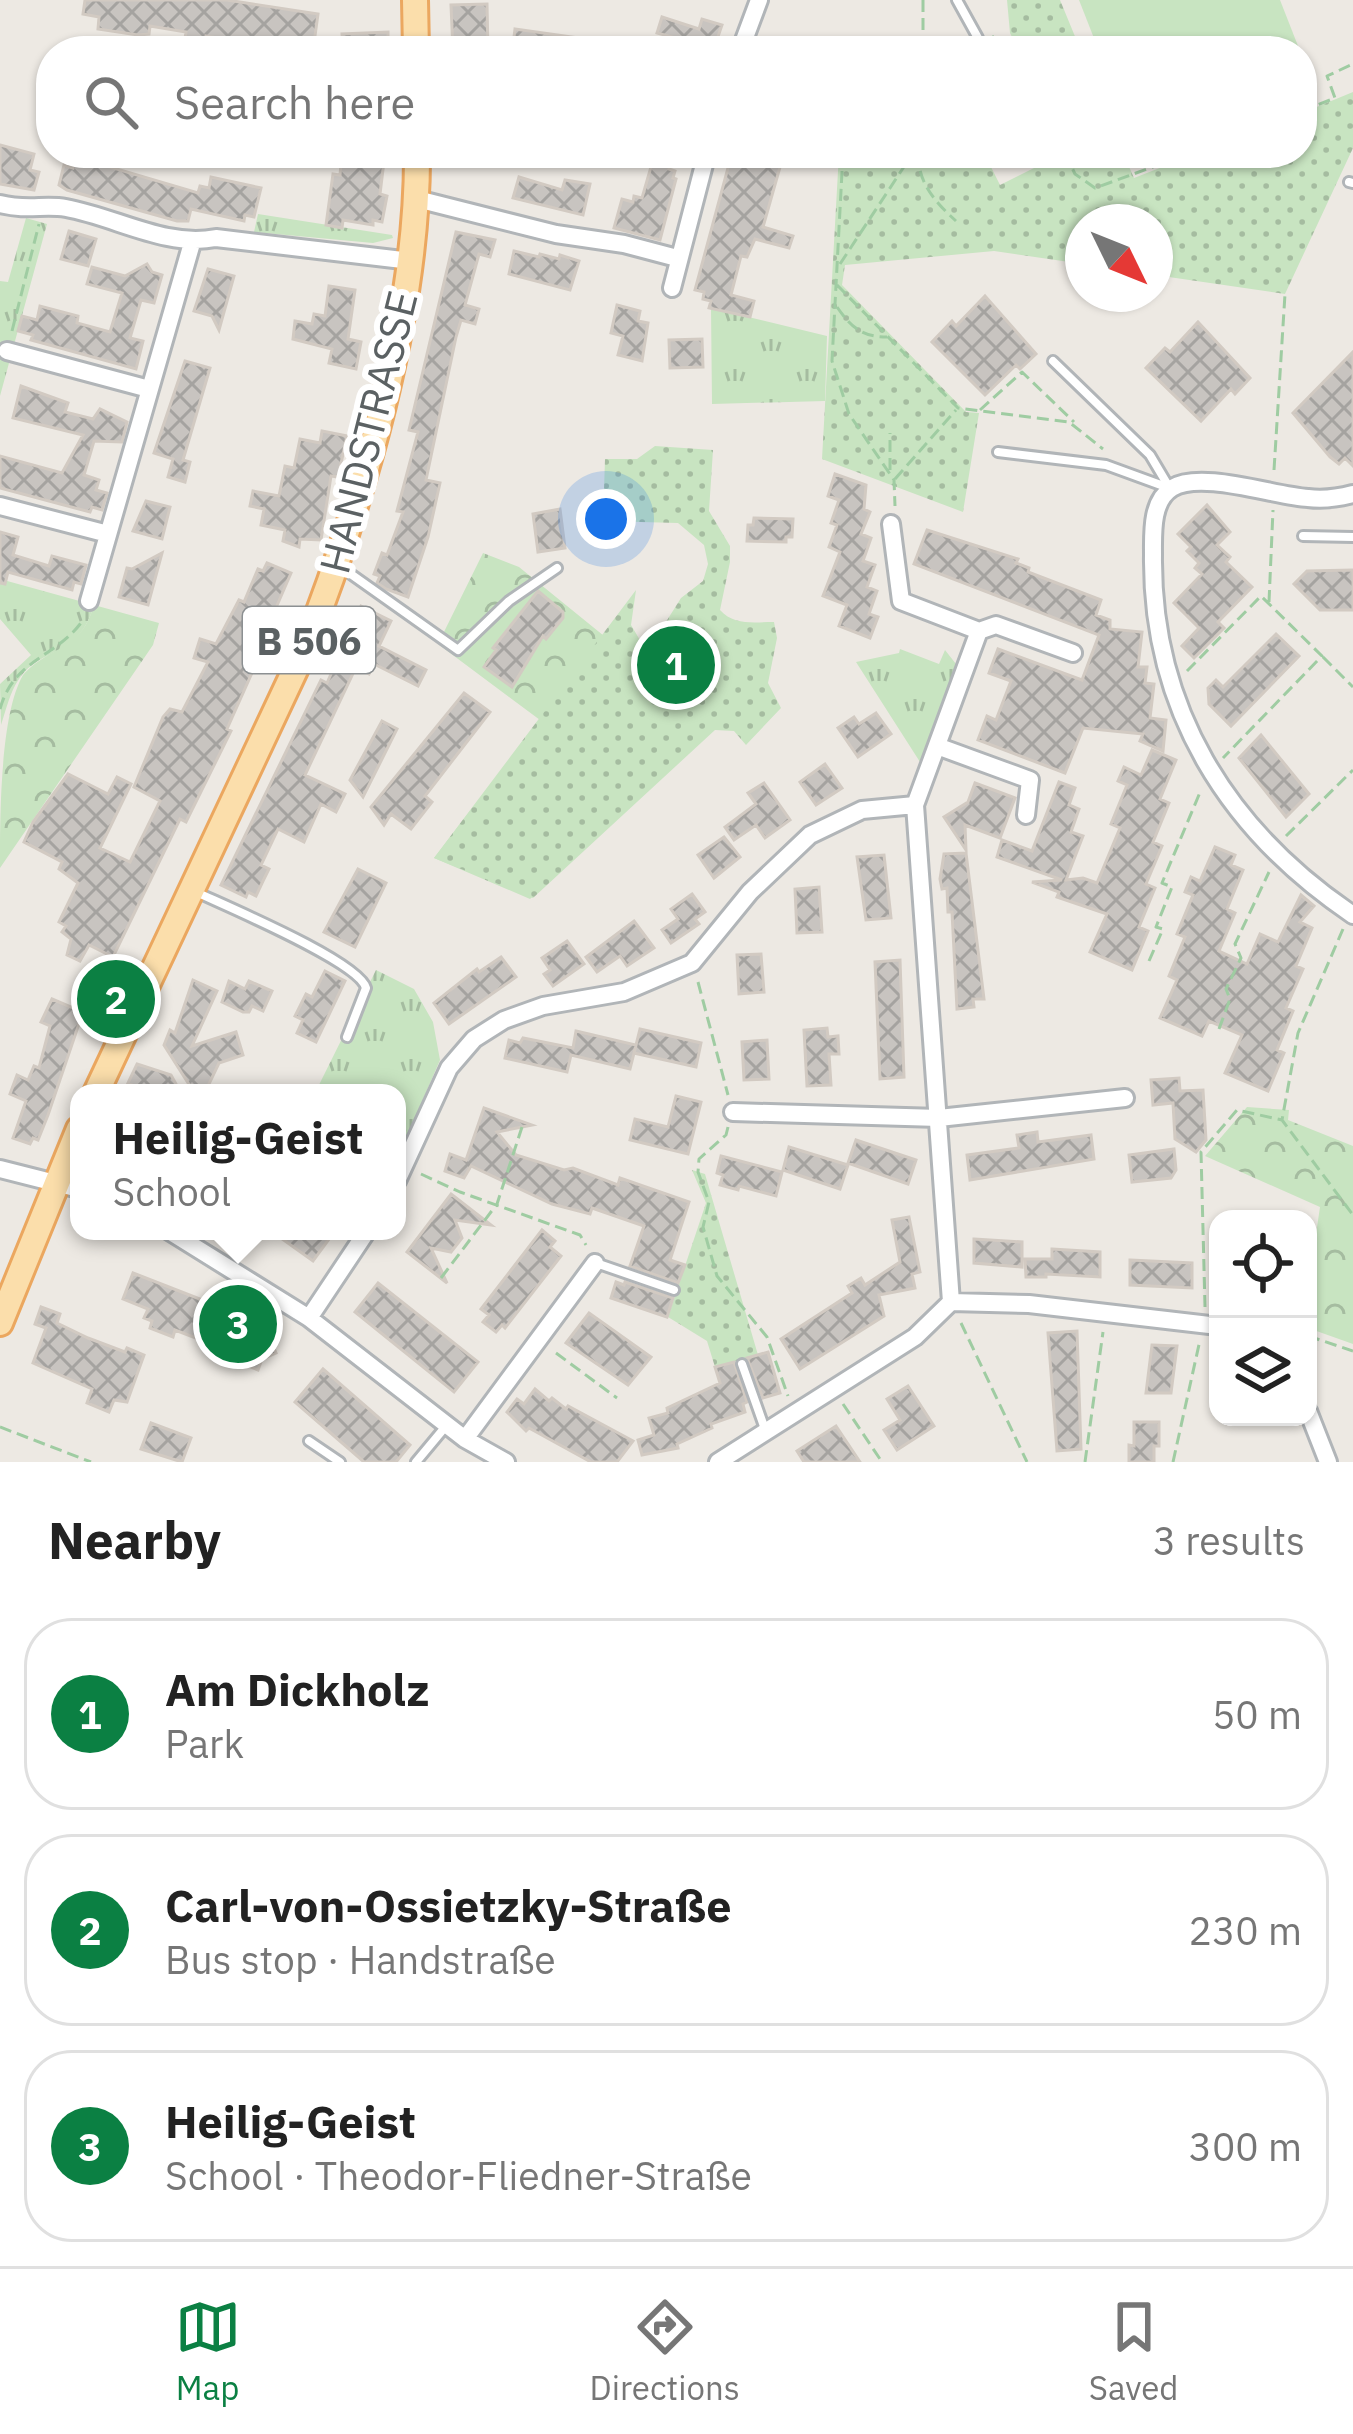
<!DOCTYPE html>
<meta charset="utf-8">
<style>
:root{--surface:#fff;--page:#f2f2f2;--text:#222;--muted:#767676;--line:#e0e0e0;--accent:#0b8043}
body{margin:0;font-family:"IBM Plex Sans",sans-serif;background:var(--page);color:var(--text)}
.controls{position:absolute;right:36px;bottom:36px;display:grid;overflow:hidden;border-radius:24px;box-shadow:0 3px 9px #0004}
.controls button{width:108px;height:108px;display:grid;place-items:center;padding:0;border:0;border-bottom:3px solid var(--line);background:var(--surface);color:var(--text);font:60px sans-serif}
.compass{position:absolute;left:1065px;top:204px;width:108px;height:108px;border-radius:50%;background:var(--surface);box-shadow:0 3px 9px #0004;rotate:133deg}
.you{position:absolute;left:606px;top:519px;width:42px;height:42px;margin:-30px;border:9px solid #fff;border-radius:50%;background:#1a73e8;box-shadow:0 0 0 18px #1a73e833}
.badge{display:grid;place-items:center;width:78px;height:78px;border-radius:50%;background:var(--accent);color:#fff;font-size:39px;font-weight:700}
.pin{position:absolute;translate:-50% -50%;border:6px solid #fff;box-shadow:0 3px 12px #0006}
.popup{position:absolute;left:70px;top:1084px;width:336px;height:156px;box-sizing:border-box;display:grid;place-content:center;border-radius:24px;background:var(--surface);filter:drop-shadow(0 3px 9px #0005);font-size:39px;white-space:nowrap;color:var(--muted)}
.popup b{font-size:45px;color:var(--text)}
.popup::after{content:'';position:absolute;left:50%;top:100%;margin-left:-24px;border:24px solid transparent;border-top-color:var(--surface)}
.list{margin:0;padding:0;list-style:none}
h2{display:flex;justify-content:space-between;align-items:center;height:156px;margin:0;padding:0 48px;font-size:51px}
h2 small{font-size:39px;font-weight:400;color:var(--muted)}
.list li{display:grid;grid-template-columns:78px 1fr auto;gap:36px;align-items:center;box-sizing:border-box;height:192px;margin:0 24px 24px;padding:0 24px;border:3px solid var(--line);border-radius:48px}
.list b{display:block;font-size:45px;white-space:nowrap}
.list p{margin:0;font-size:39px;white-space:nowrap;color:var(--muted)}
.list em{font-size:39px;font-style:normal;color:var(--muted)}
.icon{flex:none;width:66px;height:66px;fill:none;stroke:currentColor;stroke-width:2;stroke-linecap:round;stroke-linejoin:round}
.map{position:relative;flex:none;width:1353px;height:1462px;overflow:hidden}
.search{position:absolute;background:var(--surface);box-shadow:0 3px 9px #0004;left:36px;right:36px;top:36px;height:132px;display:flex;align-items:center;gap:30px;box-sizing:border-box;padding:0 42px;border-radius:48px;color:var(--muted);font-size:45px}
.sheet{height:804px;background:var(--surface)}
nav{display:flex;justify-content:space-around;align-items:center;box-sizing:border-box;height:168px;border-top:3px solid var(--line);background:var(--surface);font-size:33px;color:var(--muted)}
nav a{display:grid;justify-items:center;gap:6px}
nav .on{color:var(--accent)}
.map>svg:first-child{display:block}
.grass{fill:url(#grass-tufts)}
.forest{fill:url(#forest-crowns)}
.park{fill:url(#park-dots)}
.pitch{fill:#c8e4c1}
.building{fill:url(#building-cross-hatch);stroke:#d2cac2;stroke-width:3}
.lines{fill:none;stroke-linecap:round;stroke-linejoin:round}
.lane-casing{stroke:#b1b5b8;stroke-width:14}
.street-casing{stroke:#b1b5b8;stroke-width:22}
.primary-casing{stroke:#eba75f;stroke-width:30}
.path{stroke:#9fcca2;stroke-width:3;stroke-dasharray:12 6;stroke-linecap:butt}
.lane{stroke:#fff;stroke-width:8}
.street{stroke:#fff;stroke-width:16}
.primary{stroke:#fbdeab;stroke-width:24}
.labels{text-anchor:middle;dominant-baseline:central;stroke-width:12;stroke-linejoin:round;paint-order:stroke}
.shield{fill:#fff;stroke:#8c9092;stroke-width:3}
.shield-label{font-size:39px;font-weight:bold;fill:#5b6163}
.street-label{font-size:42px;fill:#5b6163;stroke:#fff}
</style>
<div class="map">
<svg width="1353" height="1462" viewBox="0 0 1353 1462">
<defs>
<pattern id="grass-tufts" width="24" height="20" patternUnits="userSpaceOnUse" patternTransform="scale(3)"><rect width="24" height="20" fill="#c8e4c1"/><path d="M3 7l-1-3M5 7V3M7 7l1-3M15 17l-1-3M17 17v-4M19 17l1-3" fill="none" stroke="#a5bca0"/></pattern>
<pattern id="forest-crowns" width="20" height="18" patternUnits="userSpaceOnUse" patternTransform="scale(3)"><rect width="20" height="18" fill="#c8e4c1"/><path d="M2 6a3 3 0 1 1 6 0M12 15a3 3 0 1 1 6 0" fill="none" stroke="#a5bca0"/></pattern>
<pattern id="park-dots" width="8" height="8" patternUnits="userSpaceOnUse" patternTransform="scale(3)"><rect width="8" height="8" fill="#c8e4c1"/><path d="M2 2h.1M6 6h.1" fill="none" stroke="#a5bca0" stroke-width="1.8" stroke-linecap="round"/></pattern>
<pattern id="building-cross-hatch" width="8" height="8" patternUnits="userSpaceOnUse" patternTransform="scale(3)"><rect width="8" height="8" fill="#c8c4c0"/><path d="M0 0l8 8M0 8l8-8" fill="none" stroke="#a5a3a0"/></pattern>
</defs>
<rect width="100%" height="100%" fill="#ede9e3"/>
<path class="grass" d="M258 214 392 235 393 238 373 243 254 232Z
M26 218 47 224 0 396V281L8 282Z
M711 308 827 336 825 401 712 404Z
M0 579 94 605C78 660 42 645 19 679 10 692 6 710 1 725L0 684 31 655 0 619Z
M900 649 939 664 945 650 956 664 920 762 856 662 899 653Z
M376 970 414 989 433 1022 440 1060 397 1160V1093H315Z"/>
<path class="forest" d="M483 553 519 567 715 726 530 899 434 858 540 720 438 644Z
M94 605 159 623 153 645 0 868C0 816 0 715 23 675 51 644 80 653 94 605Z
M1247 1107 1289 1110 1288 1120 1353 1146V1344L1308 1328V1288L1320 1207 1205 1156Z"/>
<path class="park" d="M1007 0H1060L1081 51H1019L1010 33Z
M1353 92V148L1285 294 1155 275V222H1083V264L994 251 845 265 842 285 966 412 979 413 963 512 822 459 839 153H984L1000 185 1064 153H1123L1134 178 1198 153H1302V113Z
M655 446 713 450 709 511 730 546V562L720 610C734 626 755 622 774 622L777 638 768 683 781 708 746 745 734 731 715 730 533 898 434 858 636 590 631 625 644 647 659 633 681 598 703 581 708 564 704 545 678 523 603 521 605 459H637Z
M692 1170 705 1174 758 1355 715 1367 707 1341 668 1317 706 1203Z"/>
<path class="pitch" d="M1079 0H1280L1300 51H1099Z"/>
<path class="building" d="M85 0H227L318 14 314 43 294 40 293 51 206 36 204 51H183L186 32 150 26 149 34 138 35 98 29 99 17 83 14Z
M487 4 488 51H453L451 5Z
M662 17 699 29 702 19 722 25 713 51H686L669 45 672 37 657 33Z
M515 29 600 41 599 51H557L513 45Z
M388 32V51L343 49 342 34Z
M0 145 34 154 30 170 39 172 34 190 0 184Z
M342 153H385L380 194 387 196 382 222 373 220V225L343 220 342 228 326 225 333 174 340 175Z
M655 153H674L669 169 675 171 673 178 676 179 660 240 614 228 622 199 633 202 634 196 642 198Z
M732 153H784L763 227 793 236 789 248 755 239 747 257 741 256 731 295 754 301 750 317 709 308 711 301 703 299 704 292 695 290Z
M76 157 198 193 200 186 209 188 211 177 261 188 254 217 245 215 244 221 191 209 188 221H177L67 190 59 185 64 165 73 168Z
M519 177 562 190 565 180 590 184 583 215 513 198Z
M69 231 96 239 88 266 61 259Z
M456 232 495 240 490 257 479 254 465 305 479 309 475 324 461 320 456 337 426 480 440 483 428 537 408 597 386 589 377 583 380 576 374 574 382 553 387 555 403 512 397 511 418 432 409 430Z
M514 251 539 257 540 254 559 259 560 255 579 261 570 290 509 274Z
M147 264 152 272 162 275 154 303 141 300 130 338 143 341 136 369 31 340 33 335 18 331 22 316 37 320 40 306 78 316 77 323 110 332 122 293 87 284 92 267 125 276Z
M208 269 234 276 219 330 212 316 194 311Z
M329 286 355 290 348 339 361 342 356 369 329 363 332 349 293 339 295 321 312 324 314 314 325 316Z
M985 296 1036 354 1020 369 1016 365 985 395 932 342 952 321 956 326Z
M617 305 640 311 638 321 648 323 642 361 618 355 623 336 611 333Z
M1198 322 1250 378 1235 394 1231 389 1201 421 1146 368 1165 348 1170 352Z
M702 339 703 367 670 368 669 340Z
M1353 352V466L1345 458 1339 464 1330 457 1293 413Z
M185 361 210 368 183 460 190 462 185 482 168 477 173 459 154 453Z
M21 386 68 403 65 412 93 419 100 409 127 422 122 442 94 441 84 475 99 480 96 490 107 493 102 510 92 507 90 512 0 488V456L62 473 83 435 13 418Z
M322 431 347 436 338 477 331 476 321 540 300 539 299 547 283 541 285 530 261 525 264 509 250 506 253 491 279 496 285 466 294 468 300 439 320 443Z
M835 474 866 485 864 509 870 512 861 534 871 538 863 561 875 565 867 587 877 591 869 614 878 617 870 638 839 626 847 605 823 596 840 552 829 547 837 525 831 523 839 500 828 496Z
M146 501 170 507 162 539 133 531Z
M1207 505 1230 532 1217 545 1230 557 1226 562 1252 587 1218 622 1224 628 1194 658 1182 646 1199 628 1174 603 1202 574 1195 568 1199 563 1187 551 1191 547 1178 534Z
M560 509 565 548 538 552 533 514Z
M754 518 793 519 792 537H786V542L747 541 748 525H753Z
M927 530 1018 559 1016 563 1029 568 1028 572 1101 600 1096 615 1110 620V629L1142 632 1138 667H1147L1145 683 1154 684 1150 718 1166 720 1163 751 1140 741 1143 734 1083 728 1065 773 978 740 987 716 996 720 1011 681 989 673 998 649 1082 680 1099 635 914 564Z
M0 532 18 537 13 555 49 566 52 556 86 565 81 584 74 582 72 590 8 572 5 584 0 583Z
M162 553 148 605 119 597 127 568 132 569Z
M267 563 291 573 272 617 276 619 227 729 231 731 186 822 180 819 113 957 89 945 80 961 67 955 71 939 62 932 66 926 59 922 78 883 59 869 62 862 24 842 33 822 68 774 108 794 117 777 131 784 100 848 130 862 160 801 134 787 163 717 170 709 182 712 208 662 194 658 200 639 216 644 239 600 244 602 258 569 263 571Z
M1353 570V610H1320L1294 584 1307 571Z
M538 591 563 612V618L546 639 543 636 512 687 484 667 496 650 493 648Z
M361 606 391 621 379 646 426 670 418 686 374 664 369 674 356 667 305 775 345 794 336 812 321 804 304 842 278 829 261 865 269 869 263 881 256 896 248 892 246 897 221 885 321 680 327 683Z
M1276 634 1299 656 1231 726 1209 704 1208 688 1216 680 1223 687Z
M464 693 490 712 425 796 432 802 411 829 391 814 384 825 371 807Z
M876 713 891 734 858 757 838 728 854 717 859 724Z
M382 721 397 729 363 797 350 780Z
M1261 735 1309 794 1286 817 1239 758Z
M1152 750 1176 760 1160 799 1169 803 1153 842 1162 846 1146 884 1155 888 1139 927 1148 931 1132 970 1090 952 1107 914 1057 897 1059 892 1032 882 1062 880 997 857 1002 840 1032 851 1059 782 1075 788 1069 805 1079 809 1071 832 1083 836 1066 880 1083 878 1097 883 1120 828 1111 824 1127 785 1118 781 1124 767 1141 775Z
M825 764 842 788 816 805 800 782Z
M764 783 790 820 765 838 756 825 734 840 725 827 756 804 748 793Z
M975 783 1015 798 1000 838 965 825 966 850 944 817 968 802Z
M724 837 740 857 714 878 698 855Z
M1215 847 1235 855 1231 865 1243 870 1227 909 1235 913 1219 951 1247 964 1260 934 1278 942 1301 895 1314 906 1300 922 1312 928 1296 966 1303 969 1286 1008 1293 1011 1277 1050 1284 1053 1268 1091 1225 1073 1242 1035 1209 1021 1202 1036 1160 1018 1177 980 1169 976 1185 937 1177 934 1193 895 1185 892 1191 877 1200 881Z
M966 853 984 999H973L974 1007 957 1009 952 912H948L947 888 942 889 940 879 944 854Z
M884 855 891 918 866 920 857 857Z
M358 869 386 883 355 947 324 932Z
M819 887 822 932 797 933 795 889Z
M692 894 705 912 695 919 699 924 671 943 662 930 678 919 671 909Z
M634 921 654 948 627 966 620 956 597 972 586 957Z
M567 941 584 964 553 986 544 974 550 970 542 958Z
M761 954 764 992 739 994 737 955Z
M501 957 516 977 449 1024 434 1003 477 969 479 972Z
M900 960 904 1077 880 1079 875 962Z
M325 971 345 981 316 1042 297 1033 303 1020 295 1016 306 994 312 997Z
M193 980 217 991 192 1046 236 1032 243 1055 219 1063 208 1086H190L164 1045 170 1030 175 1033Z
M229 981 245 989 249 981 272 991 263 1011 252 1006 249 1012H243L222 1002Z
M52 999 83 1012 48 1115 38 1140 33 1138 30 1144 13 1138 26 1101 10 1094 17 1075 28 1080 34 1066 39 1068 50 1026 41 1022Z
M827 1028 828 1037 838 1036 839 1054H829L831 1085 807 1086 804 1030Z
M640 1029 701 1043 696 1067 634 1053Z
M576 1031 636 1045 630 1069 571 1055 567 1072 505 1058 509 1040 520 1043 523 1038 573 1048Z
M767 1040 769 1079 744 1080 742 1042Z
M137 1064 171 1075 181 1093H150L128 1083Z
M1179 1078 1180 1091 1203 1090 1206 1140 1196 1152 1175 1139 1173 1103 1153 1105 1151 1080Z
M676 1096 701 1102 688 1154 630 1140 635 1119 668 1127Z
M484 1108 532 1125 497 1132 516 1155 564 1170 573 1168 618 1185 620 1178 689 1202 670 1260 685 1265 678 1283 630 1266 644 1226 592 1208 590 1214 552 1204 471 1166 464 1178 445 1171 450 1154 466 1160Z
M1037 1132 1038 1142 1091 1135 1094 1159 970 1180 967 1155 1019 1148 1017 1135Z
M856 1140 916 1160 908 1184 848 1163Z
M789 1147 848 1165 840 1189 783 1170Z
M1174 1149 1176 1170 1171 1178 1132 1182 1129 1155Z
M721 1156 782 1172 776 1196 739 1186 738 1190 720 1185 723 1175 717 1173Z
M451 1194 491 1225 455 1220 462 1238 451 1252 431 1248 447 1283 407 1252Z
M909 1217 920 1272 912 1274 915 1288 879 1295 884 1316 800 1369 781 1339 852 1293 848 1286 861 1278 865 1285 900 1262 892 1220Z
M542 1230 555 1241 550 1247 561 1256 505 1328 502 1325 496 1332 483 1322 489 1315 481 1309Z
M271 1231H335L313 1261Z
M974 1239 1022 1242V1267L974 1263Z
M1052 1249 1100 1252V1277L1046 1274V1277H1026L1025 1259H1052Z
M1130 1260 1192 1263V1288L1130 1285Z
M133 1273 274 1328 270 1339 276 1353 262 1359 258 1370 241 1363 243 1356 175 1330 173 1337 150 1328 152 1321 144 1318 148 1309 123 1299Z
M616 1282 624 1285 625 1282 673 1298 667 1317 611 1298Z
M378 1283 478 1362 454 1392 355 1312Z
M41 1307 60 1314 57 1323 88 1338 125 1352 127 1348 144 1355 127 1402 114 1400 109 1412 87 1403 92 1389 33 1363 46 1328 35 1324Z
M589 1313 651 1357 628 1385 566 1343Z
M1077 1331 1081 1449 1057 1451 1048 1333Z
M1152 1345 1177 1346 1171 1393H1146Z
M768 1352 780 1393 763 1398 747 1358Z
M734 1362 747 1402 743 1404 745 1412 711 1424 712 1428 677 1444 678 1448 642 1455 638 1440 654 1435 649 1418 668 1413 667 1408 720 1383 715 1367Z
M323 1369 410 1445 396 1462H364L295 1402Z
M908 1386 934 1426 897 1450 884 1430 900 1420 887 1399Z
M535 1389 549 1401 552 1398 566 1409 568 1406 633 1441 617 1462H591L529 1428 526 1431 507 1412 517 1399 524 1404Z
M1134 1422H1159V1446H1154V1462H1129V1445L1134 1446Z
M151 1423 191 1438 182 1462 141 1449Z
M836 1426 860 1462H804L797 1451Z"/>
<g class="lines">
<g class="lane-casing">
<path id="lane" d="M957 0 978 38
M1349 182 1353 183
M1053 361 1150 455 1169 487
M998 452 1106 465 1169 488
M1303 536 1353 537
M338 565 458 650 509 601 557 568
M196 892C228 907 359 962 366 988L347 1037
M596 1263 674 1290
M742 1364 766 1432
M309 1441 340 1462
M416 1462 446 1426"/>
</g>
<g class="street-casing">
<path id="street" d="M740 51 759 0
M417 199 556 234 624 244 677 258
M0 204C28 211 44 204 66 208 116 217 166 248 216 238L411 261
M672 288 707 153
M7 351 149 389
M1353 494C1338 498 1323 500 1308 498 1274 496 1201 470 1172 488 1151 501 1153 533 1153 555 1151 708 1227 830 1353 915
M0 506 108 534
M891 524 901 601 979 631 996 625 1073 653
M89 601 192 243
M937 746 1030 780 1026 815
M733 1112 939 1118 1125 1098
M0 1169 79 1189
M397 1181 449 1068 474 1039 504 1020 543 1006 624 992 692 963 750 892 810 835 862 810 915 805
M169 1231 309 1318 465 1439 506 1462
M951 1302 915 805 979 631
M309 1318 367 1231
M1308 1411 1328 1462
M465 1439 595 1263
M718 1462 915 1337 951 1302 1029 1304 1218 1326"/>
</g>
<g class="primary-casing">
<path id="primary" d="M415 0 416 51
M96 1093 303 653C362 504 418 313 417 153
M0 1323 79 1129"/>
</g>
<path class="path" d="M923 0V51
M992 36 1006 51
M1302 111 1335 98 1327 76 1353 64
M843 153 832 361 849 414 894 480 895 506
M919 153C916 181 936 203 956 221
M1065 153 1075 174 1095 188 1191 153
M840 264 913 153
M837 285 958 408 1069 422 1103 449
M837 307C851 327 862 337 887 337
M12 331 39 224
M980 410 1022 372 1074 422
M890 470V433
M1274 470 1285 294
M895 479 956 410
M1269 602 1273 510
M1323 657 1353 687
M1187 671 1261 596 1322 656 1223 758
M0 709C14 658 57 658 83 620
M1286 836 1353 770
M1343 929 1298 1033 1282 1120 1353 1215
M1149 961 1163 929 1156 927 1172 887 1162 883 1201 790
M698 982 728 1095
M1219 1029 1230 999 1226 989 1241 958 1235 944 1269 872
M728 1127 726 1135 699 1159 698 1172 709 1202 703 1227 717 1276 767 1337 788 1396
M421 1174 460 1192 580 1235 586 1245
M441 1278 497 1204 522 1127
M1205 1307 1201 1152 1237 1110 1282 1120
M961 1323 1027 1462
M1308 1336 1353 1351
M556 1353 617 1398
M843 1404 882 1462
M0 1427 91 1462
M1085 1462 1103 1332
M1173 1462 1200 1340"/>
<use href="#lane" class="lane"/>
<use href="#street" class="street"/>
<use href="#primary" class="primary"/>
</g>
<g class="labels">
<rect class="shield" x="243" y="607" width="132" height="66" rx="9"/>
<g class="shield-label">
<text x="309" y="640">B 506</text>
</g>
<g class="street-label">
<text transform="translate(368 432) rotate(-76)">HANDSTRASSE</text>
</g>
</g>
</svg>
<div class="controls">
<button><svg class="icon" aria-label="locate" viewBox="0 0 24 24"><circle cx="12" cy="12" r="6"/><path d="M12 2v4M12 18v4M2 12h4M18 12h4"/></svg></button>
<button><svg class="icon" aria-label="layers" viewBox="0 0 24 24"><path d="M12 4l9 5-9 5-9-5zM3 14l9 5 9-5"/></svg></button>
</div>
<svg class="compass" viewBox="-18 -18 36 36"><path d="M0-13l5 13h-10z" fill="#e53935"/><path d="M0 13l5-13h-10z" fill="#767676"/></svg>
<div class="you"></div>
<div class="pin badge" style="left:676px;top:665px">1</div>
<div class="pin badge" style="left:116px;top:999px">2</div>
<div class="pin badge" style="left:238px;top:1324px">3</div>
<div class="popup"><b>Heilig-Geist</b>School</div>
<div class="search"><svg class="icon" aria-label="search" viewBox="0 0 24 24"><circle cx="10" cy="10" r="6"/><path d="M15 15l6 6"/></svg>Search here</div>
</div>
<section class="sheet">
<h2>Nearby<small>3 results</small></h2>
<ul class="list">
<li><span class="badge">1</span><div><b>Am Dickholz</b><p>Park</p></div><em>50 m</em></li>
<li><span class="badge">2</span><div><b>Carl-von-Ossietzky-Straße</b><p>Bus stop · Handstraße</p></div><em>230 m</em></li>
<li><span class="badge">3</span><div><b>Heilig-Geist</b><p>School · Theodor-Fliedner-Straße</p></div><em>300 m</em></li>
</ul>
</section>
<nav>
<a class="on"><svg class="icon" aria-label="map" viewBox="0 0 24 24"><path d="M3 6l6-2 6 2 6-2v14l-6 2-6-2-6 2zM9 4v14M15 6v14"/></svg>Map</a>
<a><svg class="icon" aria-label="directions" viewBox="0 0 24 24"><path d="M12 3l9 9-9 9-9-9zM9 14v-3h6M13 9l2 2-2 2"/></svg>Directions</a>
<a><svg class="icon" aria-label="saved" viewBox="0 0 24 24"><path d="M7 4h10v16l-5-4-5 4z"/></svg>Saved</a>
</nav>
